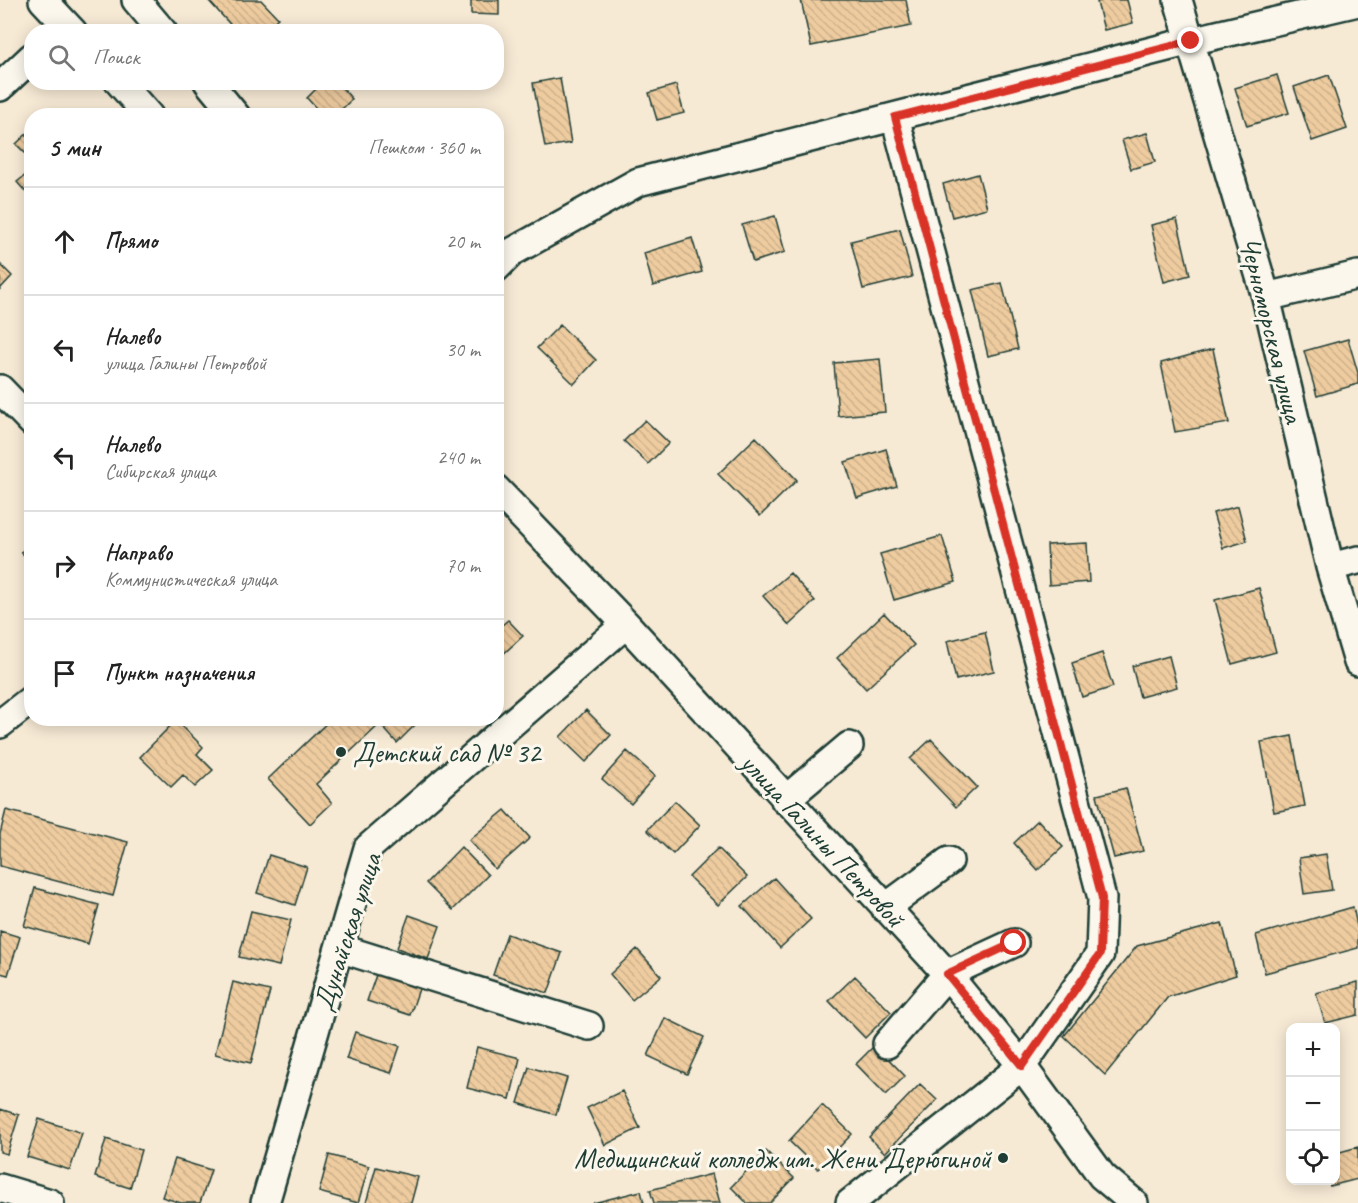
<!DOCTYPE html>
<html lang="ru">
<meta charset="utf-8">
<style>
:root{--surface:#fff;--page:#f6f6f6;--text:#222;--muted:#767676;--line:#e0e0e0}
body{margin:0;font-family:Caveat,sans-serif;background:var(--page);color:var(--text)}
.controls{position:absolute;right:18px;bottom:18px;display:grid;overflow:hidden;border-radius:12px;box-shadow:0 3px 15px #0003}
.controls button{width:54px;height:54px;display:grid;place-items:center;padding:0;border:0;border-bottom:2px solid var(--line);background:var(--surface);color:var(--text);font:30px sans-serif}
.stop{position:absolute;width:18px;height:18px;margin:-14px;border:4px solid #d93025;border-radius:50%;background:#fff}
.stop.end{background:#d93025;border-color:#fff;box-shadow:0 2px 6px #0008}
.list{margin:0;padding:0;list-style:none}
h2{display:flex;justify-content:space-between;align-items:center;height:78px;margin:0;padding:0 24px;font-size:26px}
h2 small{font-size:20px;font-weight:400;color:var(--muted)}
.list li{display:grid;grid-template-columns:39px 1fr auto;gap:18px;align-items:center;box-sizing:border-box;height:108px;padding:0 24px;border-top:2px solid var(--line)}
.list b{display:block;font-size:22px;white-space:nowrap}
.list p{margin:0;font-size:20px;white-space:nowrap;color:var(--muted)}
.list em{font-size:20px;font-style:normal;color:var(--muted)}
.icon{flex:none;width:33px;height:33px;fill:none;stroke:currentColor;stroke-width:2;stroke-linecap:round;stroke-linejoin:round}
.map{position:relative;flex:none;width:1358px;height:1203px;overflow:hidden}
.search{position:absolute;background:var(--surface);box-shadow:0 3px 15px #0003;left:24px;top:24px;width:480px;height:66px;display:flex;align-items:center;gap:15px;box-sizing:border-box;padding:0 21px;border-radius:24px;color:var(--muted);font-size:22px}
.panel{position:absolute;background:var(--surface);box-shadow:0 3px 15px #0003;left:24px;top:108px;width:480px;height:618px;border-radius:24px}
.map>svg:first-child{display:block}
.building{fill:url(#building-back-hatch);stroke:#1f3d34;stroke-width:1.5}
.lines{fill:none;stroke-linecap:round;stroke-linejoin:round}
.minor-casing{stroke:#1f3d34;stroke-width:32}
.minor{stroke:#fbf7ec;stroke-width:27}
.route{stroke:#d93025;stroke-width:8}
.poi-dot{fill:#1f3d34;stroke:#fbf7ec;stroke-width:2}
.labels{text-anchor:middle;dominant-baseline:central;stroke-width:6;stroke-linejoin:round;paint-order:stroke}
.street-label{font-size:28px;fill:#1f3d34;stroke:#fbf7ec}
.poi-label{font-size:28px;fill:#1f3d34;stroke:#fbf7ec;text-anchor:start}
</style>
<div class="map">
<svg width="1358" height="1203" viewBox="0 0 1358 1203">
<defs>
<pattern id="building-back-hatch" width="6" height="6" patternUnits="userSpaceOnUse" patternTransform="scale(1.5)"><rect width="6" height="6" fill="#efcca0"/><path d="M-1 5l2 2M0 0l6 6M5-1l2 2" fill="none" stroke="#ccb08a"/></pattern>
</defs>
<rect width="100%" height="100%" fill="#f7ead5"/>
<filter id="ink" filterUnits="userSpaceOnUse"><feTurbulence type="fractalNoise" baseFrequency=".0167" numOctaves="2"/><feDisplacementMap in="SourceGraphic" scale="12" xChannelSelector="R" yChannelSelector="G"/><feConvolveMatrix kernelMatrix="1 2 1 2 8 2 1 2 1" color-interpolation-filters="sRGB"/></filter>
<g filter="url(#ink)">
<path class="building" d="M208 0H261L278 18 263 32H237Z
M471 0H499V15L471 14Z
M801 0H906L911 26 811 46Z
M1104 0H1127L1133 23 1104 30 1097 2Z
M1277 75 1289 113 1247 126 1235 88Z
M1329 75 1347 129 1312 141 1294 87Z
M560 78 571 143 545 147 533 83Z
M323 82H337L352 99 335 116H323L307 98Z
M676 85 684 113 657 120 649 93Z
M32 129V160L16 144Z
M1147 133 1155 162 1131 169 1122 140Z
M32 170V199L17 182Z
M978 174 987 208 952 217 943 184Z
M775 216 785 252 753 262 742 225Z
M1177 219 1190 275 1164 282 1151 225Z
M900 229 912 277 863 289 851 241Z
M692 238 702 272 653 286 644 253Z
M0 264 12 276 0 289Z
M1002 283 1018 349 988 356 972 290Z
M560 325 596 360 574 384 537 348Z
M1348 339 1358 373V384L1317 396 1304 351Z
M1213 349 1229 423 1175 432 1161 363Z
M880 359 885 412 838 416 834 363Z
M645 420 669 443 648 464 624 441Z
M756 437 797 480 760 516 718 474Z
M886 449 897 486 857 498 845 462Z
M1238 506 1247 541 1223 548 1213 513Z
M942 536 956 582 894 600 880 554Z
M32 542V563L21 552Z
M1087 543 1089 582 1049 585 1047 545Z
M790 573 815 601 789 625 763 596Z
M1259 588 1276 652 1232 664 1215 600Z
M884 613 914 645 866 689 837 658Z
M508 620 523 636 502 655 496 652V630Z
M985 632 994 671 956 680 947 641Z
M1102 653 1113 687 1082 697 1072 663Z
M1169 656 1177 687 1140 697 1132 666Z
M586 710 611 735 586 762 560 737Z
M332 718H409L415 725 397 743 380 724 316 784 332 803 310 824 268 779Z
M176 720 203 747 197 754 213 770 195 787 183 775 171 787 140 757Z
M1292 736 1305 806 1274 812 1261 742Z
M931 739 977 787 956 807 910 759Z
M627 751 655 776 631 804 602 779Z
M1126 788 1143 851 1114 858 1097 795Z
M675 801 700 825 673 854 647 830Z
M6 810 128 842 113 896 0 866V834Z
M505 810 530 838 495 869 469 840Z
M1038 820 1063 847 1038 870 1014 843Z
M461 847 488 875 453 910 426 883Z
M718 848 747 877 718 905 689 877Z
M1326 854 1332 890 1304 894 1299 858Z
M269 855 307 867 295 905 257 893Z
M774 878 811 919 780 948 742 906Z
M35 888 99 905 88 944 24 926Z
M1353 907 1358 930V948L1265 973 1256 935Z
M251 911 291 920 279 966 239 957Z
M409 915 440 926 428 959 397 948Z
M1222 923 1236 975 1168 997 1105 1075 1064 1036 1137 946Z
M0 931 20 937 8 975 0 973Z
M507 934 562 953 548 993 493 975Z
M637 949 661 976 632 1000 610 974Z
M377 972 420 986 410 1015 367 1001Z
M855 976 891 1012 865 1038 829 1001Z
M233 982 270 991 251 1063 215 1054Z
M1358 982V1015L1325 1023 1316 993Z
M665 1018 704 1037 687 1074 648 1056Z
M355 1032 400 1046 391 1073 346 1059Z
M875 1045 905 1076 886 1095 856 1064Z
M477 1047 520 1058 510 1099 467 1088Z
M529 1067 567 1078 556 1115 518 1103Z
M920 1084 937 1100 885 1153 869 1137Z
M622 1091 640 1128 605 1145 587 1108Z
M822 1105 852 1134 818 1169 789 1141Z
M0 1109 19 1115 7 1154 0 1152Z
M39 1119 82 1133 70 1170 27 1157Z
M106 1139 141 1150 130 1188 95 1177Z
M1358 1147V1179L1330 1186 1328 1180H1336V1153Z
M766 1151 794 1178 770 1203H747L731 1187Z
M329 1155 369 1166 358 1203 319 1192Z
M175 1159 211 1170 200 1203H181L162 1197Z
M376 1167 418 1177 411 1203H366Z
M712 1174 720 1203H654L650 1190Z
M641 1191 644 1203H593Z"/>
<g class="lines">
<g class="minor-casing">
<path id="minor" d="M43 0 73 32
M136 0 163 32
M1178 0 1266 297 1330 567 1358 662
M119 82 149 116
M208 82 236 116
M0 87 32 57
M496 268 512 252 638 182 1191 41 1358 2
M1266 297 1358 275
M0 389 32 422
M496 489 626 624 947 974 1022 1066 1102 1176 1134 1203
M1330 567 1358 560
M0 724 32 699
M785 800 849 746
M885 908 949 861
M339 948 589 1026
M887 1044 947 974 1014 943
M0 1188 50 1203
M265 1203 368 848 626 624
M850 1203 1022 1066 1100 954 1102 898 895 117"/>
</g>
<use href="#minor" class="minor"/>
</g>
</g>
<g class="lines" filter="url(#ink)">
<path class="route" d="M1014 943 947 974 1022 1066 1100 954 1102 898 895 117 1191 41"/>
</g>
<g class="poi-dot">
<circle cx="341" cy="752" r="6"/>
<circle cx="1003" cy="1158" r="6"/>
</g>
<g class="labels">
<g class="street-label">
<text transform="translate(1272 330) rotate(76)">Черноморская улица</text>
<text transform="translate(823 840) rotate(47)">улица Галины Петровой</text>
<text transform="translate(347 932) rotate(-72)">Дунайская улица</text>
</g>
<g class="poi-label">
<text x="353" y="752">Детский сад № 32</text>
<text x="991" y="1158" text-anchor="end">Медицинский колледж им. Жени Дерюгиной</text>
</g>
</g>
</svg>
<div class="controls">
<button>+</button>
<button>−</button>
<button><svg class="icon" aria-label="locate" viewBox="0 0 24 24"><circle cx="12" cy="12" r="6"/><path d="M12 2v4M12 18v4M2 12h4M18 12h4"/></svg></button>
</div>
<div class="stop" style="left:1014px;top:943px"></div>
<div class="stop end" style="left:1191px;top:41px"></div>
<div class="search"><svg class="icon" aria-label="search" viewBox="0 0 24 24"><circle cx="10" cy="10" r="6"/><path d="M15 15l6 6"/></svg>Поиск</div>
<section class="panel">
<h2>5 мин<small>Пешком · 360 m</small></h2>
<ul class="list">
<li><svg class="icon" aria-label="ahead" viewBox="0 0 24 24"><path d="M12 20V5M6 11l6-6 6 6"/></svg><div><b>Прямо</b></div><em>20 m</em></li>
<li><svg class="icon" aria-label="left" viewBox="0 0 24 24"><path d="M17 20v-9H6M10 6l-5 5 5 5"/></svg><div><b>Налево</b><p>улица Галины Петровой</p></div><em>30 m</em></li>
<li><svg class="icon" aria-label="left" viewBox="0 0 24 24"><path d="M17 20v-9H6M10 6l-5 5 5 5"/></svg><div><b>Налево</b><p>Сибирская улица</p></div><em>240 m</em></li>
<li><svg class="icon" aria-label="right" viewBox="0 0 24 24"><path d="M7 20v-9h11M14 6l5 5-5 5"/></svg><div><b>Направо</b><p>Коммунистическая улица</p></div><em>70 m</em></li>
<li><svg class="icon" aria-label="arrive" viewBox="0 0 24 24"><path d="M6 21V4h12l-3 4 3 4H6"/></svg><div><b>Пункт назначения</b></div></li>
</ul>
</section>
</div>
